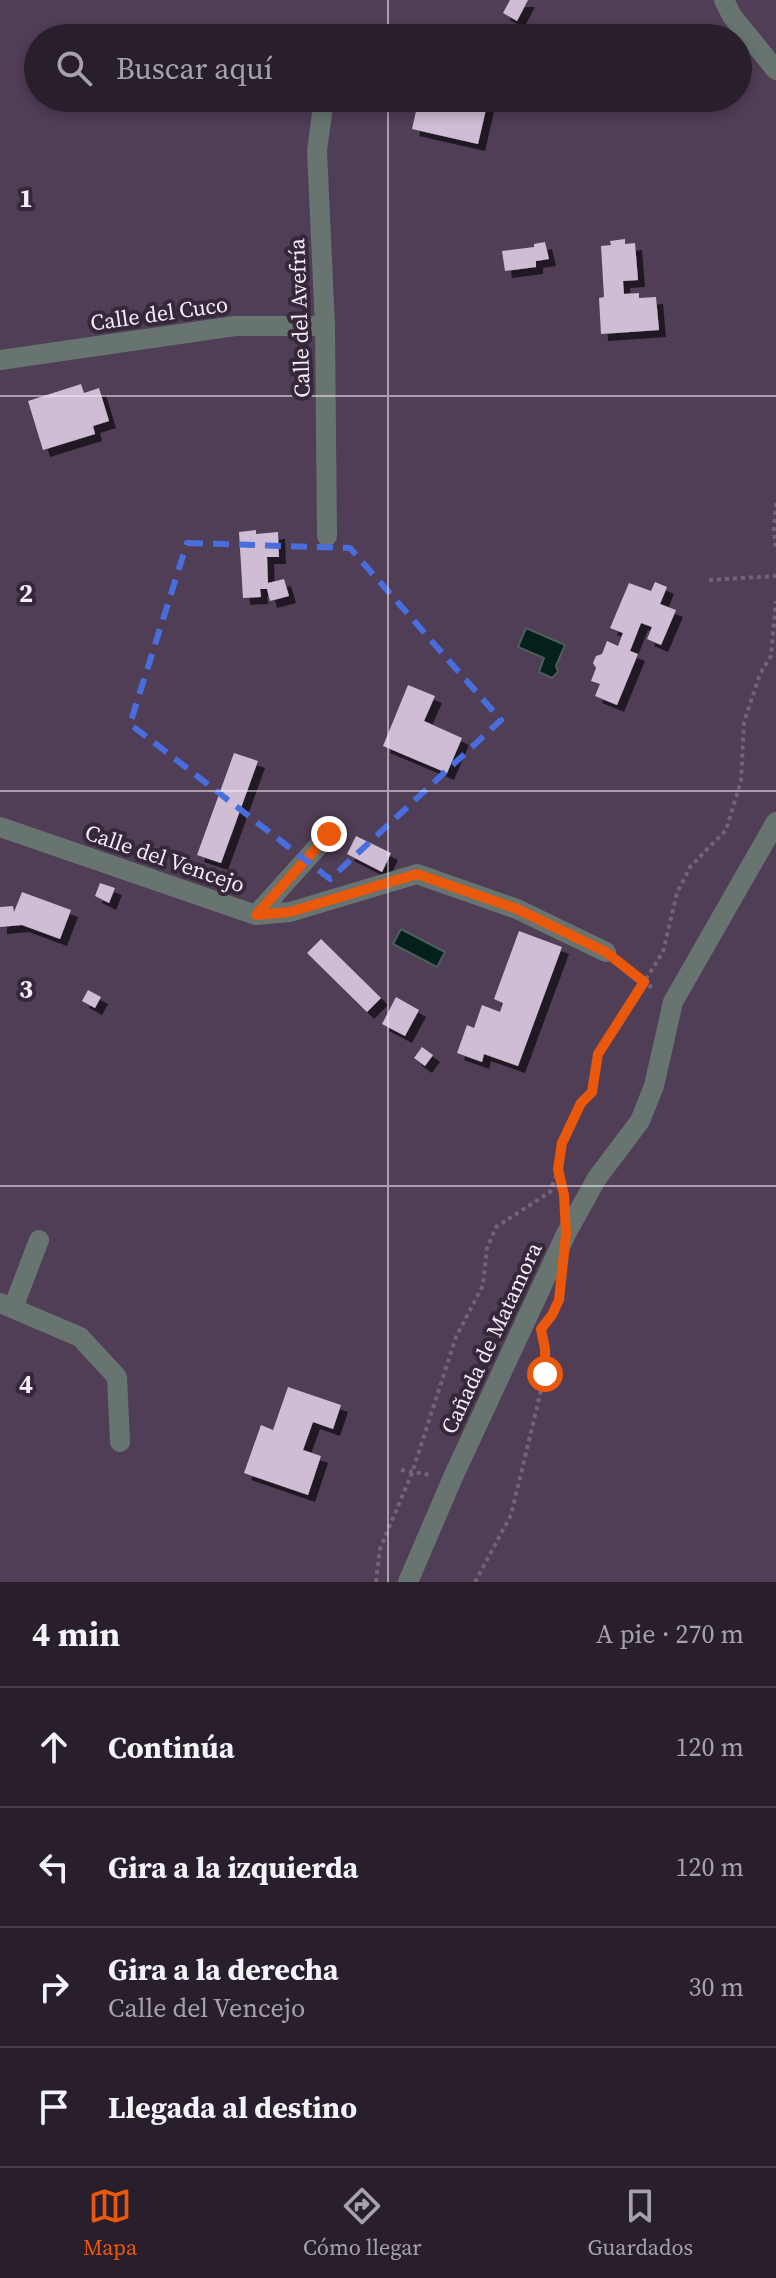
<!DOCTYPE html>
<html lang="es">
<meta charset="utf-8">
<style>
:root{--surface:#281e2c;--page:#342b38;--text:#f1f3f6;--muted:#a5a2a9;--line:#443c48;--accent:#ea580c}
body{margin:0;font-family:"Source Serif 4",serif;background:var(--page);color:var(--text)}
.stop{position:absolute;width:24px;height:24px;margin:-18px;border:6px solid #ea580c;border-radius:50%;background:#fff}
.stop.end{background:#ea580c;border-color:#fff;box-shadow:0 2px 8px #0008}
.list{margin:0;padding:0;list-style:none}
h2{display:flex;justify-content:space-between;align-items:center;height:104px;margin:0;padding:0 32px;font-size:34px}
h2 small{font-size:26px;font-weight:400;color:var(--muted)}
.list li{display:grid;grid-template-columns:52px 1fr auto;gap:24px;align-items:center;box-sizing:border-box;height:120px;padding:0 32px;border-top:2px solid var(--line)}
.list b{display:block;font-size:30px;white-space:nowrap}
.list p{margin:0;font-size:26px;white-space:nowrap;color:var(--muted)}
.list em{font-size:26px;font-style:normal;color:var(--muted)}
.icon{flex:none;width:44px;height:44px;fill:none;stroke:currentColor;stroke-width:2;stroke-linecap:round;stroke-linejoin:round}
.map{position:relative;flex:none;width:776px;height:1582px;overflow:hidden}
.search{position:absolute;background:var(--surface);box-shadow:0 4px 12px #0003;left:24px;right:24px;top:24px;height:88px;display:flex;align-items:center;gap:20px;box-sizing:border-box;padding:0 28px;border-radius:44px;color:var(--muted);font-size:30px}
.sheet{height:584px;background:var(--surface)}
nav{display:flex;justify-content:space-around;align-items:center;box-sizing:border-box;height:112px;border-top:2px solid var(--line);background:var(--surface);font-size:22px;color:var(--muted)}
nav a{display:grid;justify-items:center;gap:4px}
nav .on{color:var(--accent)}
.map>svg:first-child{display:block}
.green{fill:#503d56;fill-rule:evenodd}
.water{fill:#03211a;stroke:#4c5e5d;stroke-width:2}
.building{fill:#cebdd4;filter:url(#shadow)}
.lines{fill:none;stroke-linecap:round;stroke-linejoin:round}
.path{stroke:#716575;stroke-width:4;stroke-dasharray:4 4;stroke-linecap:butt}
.minor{stroke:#677470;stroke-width:20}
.route{stroke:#ea580c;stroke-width:10}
.marked{fill:none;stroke:#486ede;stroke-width:6;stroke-dasharray:16 10;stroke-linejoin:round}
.grid{fill:none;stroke:#f6edf8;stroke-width:2;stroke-opacity:0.55}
.labels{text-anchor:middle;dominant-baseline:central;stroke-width:8;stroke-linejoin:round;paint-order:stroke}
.street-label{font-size:22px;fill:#f6edf8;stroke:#35283a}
.grid-label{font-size:26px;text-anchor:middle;font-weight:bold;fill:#f6edf8;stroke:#35283a;stroke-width:8;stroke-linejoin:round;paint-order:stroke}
</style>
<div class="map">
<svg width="776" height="1582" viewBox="0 0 776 1582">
<defs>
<filter id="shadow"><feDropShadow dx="7" dy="7" stdDeviation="0" flood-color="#0009"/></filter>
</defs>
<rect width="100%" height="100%" fill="#35283a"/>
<path class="green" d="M0 0H776V1582H0ZM38 38H738V98H38Z"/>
<path class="water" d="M526 628 565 645 556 666 558 672 552 678 539 672 544 658 518 647Z
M401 929 445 952 437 967 393 944Z"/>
<path class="building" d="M510 0H528L517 21 503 13Z
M419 98H455L487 105 478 144 412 129Z
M625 239V244L635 243 638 280 623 281 624 294 639 293V298L656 297 659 330 601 334 599 298 604 297 601 246 611 245 610 241Z
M545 242 549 259 536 261V267L505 271 502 251 534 247V244Z
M81 384 84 393 99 388 109 421 93 426 95 434 43 450 28 401Z
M256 530V534L278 532 279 557H267L268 583 284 579 289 596 270 601 267 589H260L261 597 243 598 239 532Z
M655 582 667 587 660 604 676 610 661 645 647 639 652 627 641 623 630 651 638 654 617 705 595 696 600 684 591 681 596 668 593 663 596 656 602 654 607 641 618 646 623 633 610 628 629 583 651 591Z
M408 685 435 696 424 721 462 738 447 773 383 746Z
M234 753 258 761 221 863 197 855Z
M356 836 391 853 382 872 347 854Z
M100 883 115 888 109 903 95 896Z
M22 892 71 910 60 939 22 925 0 927V907L13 906 14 912Z
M519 931 562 947 518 1066 484 1054 482 1062 457 1053 467 1025 474 1028 482 1005 500 1012 503 1003 494 999Z
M321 939 381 998 367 1012 307 953Z
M88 990 101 997 95 1008 82 1001Z
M396 997 419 1010 405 1036 382 1024Z
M422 1047 433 1055 425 1066 414 1058Z
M288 1387 341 1405 333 1429 313 1422 303 1450 321 1456 308 1495 244 1473 261 1425 273 1430Z"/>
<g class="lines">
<path class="path" d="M776 503 774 529 776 551
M709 580 776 576
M623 966 654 989
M563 1195 558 1169 562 1143 581 1103 592 1092 598 1054 663 952 677 893 690 867 726 830 741 781 744 722 760 674 771 656 776 601
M401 1470 431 1475
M376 1582 380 1549 412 1473 456 1337 483 1285 487 1248 496 1227 550 1192 558 1169
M475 1582 511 1515 545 1374V1349L543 1338"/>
<path class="minor" d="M724 0 732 16 776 70
M324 98 317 151 325 326 327 536
M0 360 235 326H325
M0 827 256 915 329 834
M256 915 290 912 417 874 517 909 606 952
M0 1303 80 1337 117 1377 120 1442
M13 1308 39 1240
M408 1582 453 1477 566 1234 597 1178 640 1121 654 1086 673 1002 776 822"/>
</g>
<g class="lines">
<path class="route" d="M329 834 256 915 290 912 417 874 517 909 606 952 644 982 598 1054 592 1092 581 1103 562 1143 558 1169 564 1195 566 1234 559 1300 552 1315 541 1329 545 1349V1374"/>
</g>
<path class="marked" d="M187 543 350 548 501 720 330 879 130 724Z"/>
<path class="grid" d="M388 0V38M388 98V1582M0 396H776M0 791H776M0 1186H776"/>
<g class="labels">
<g class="street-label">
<text transform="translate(159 313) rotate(-8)">Calle del Cuco</text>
<text transform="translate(299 318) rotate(-92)">Calle del Avefría</text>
<text transform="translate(165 858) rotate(19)">Calle del Vencejo</text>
<text transform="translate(491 1338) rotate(-65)">Cañada de Matamora</text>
</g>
</g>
<g class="grid-label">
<text x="26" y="207">1</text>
<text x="26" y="602">2</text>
<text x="26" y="998">3</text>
<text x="26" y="1393">4</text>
</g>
</svg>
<div class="stop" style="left:545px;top:1374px"></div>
<div class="stop end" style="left:329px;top:834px"></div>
<div class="search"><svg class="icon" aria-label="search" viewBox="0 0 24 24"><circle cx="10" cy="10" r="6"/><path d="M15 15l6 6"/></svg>Buscar aquí</div>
</div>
<section class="sheet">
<h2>4 min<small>A pie · 270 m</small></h2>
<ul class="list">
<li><svg class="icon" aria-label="ahead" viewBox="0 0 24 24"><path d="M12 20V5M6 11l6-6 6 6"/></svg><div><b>Continúa</b></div><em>120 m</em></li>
<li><svg class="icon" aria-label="left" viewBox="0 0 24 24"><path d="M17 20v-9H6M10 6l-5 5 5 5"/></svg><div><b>Gira a la izquierda</b></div><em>120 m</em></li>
<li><svg class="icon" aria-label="right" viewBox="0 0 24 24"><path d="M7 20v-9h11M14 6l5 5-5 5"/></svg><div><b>Gira a la derecha</b><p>Calle del Vencejo</p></div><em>30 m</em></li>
<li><svg class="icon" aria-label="arrive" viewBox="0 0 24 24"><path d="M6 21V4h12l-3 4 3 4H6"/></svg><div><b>Llegada al destino</b></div></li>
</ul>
</section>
<nav>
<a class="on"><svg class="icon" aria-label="map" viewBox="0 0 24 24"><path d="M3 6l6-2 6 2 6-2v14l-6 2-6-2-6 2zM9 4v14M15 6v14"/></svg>Mapa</a>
<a><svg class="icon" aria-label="directions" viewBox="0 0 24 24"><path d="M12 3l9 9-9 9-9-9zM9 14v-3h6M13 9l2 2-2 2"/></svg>Cómo llegar</a>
<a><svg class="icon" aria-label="saved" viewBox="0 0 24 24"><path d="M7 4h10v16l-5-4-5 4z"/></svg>Guardados</a>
</nav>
